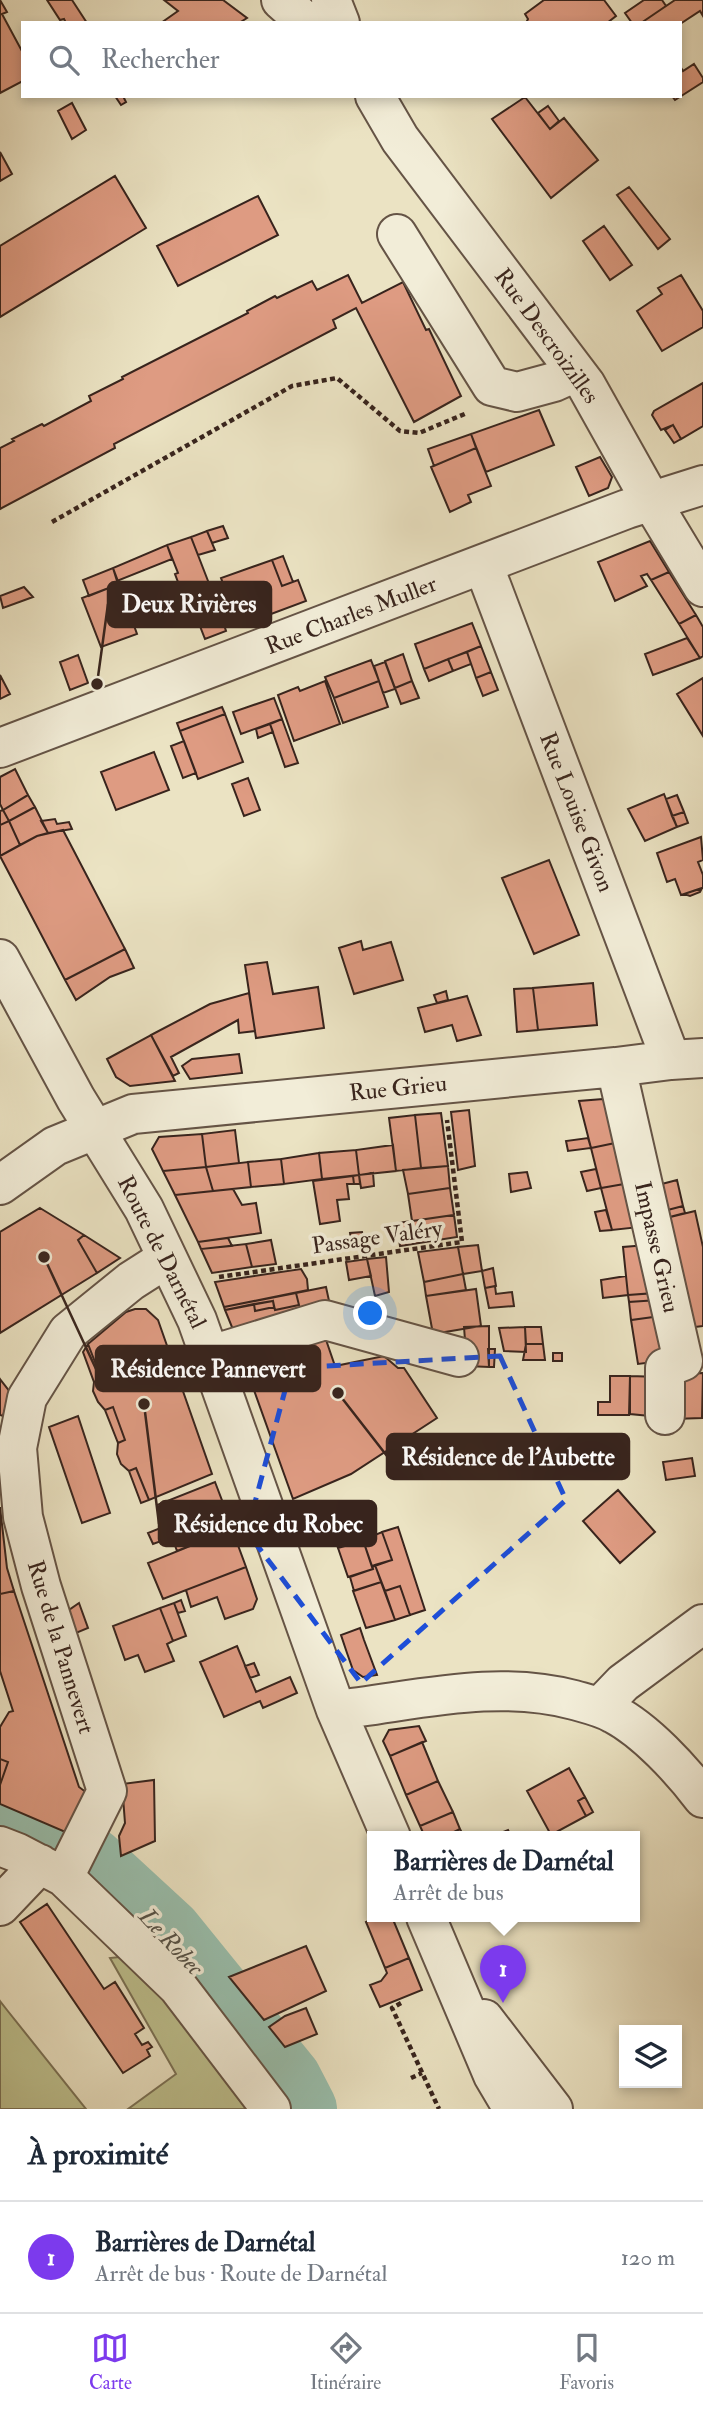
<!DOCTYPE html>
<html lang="fr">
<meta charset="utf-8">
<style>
:root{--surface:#fff;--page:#f2f2f3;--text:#1f2937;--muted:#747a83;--line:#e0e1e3;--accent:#7c3aed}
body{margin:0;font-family:"IM FELL Double Pica",serif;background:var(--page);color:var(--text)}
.controls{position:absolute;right:21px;bottom:21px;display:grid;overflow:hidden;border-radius:0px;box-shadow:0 4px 10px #0003}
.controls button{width:63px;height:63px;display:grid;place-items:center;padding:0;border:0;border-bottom:2px solid var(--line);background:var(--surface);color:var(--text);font:35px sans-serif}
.you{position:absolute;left:371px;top:1314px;width:24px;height:24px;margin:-18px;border:5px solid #fff;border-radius:50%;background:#1a73e8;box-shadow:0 0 0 10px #1a73e833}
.badge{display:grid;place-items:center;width:46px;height:46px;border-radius:50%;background:var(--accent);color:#fff;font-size:23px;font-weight:700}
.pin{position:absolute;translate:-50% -58px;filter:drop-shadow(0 2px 4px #0008)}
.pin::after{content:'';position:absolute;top:37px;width:24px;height:21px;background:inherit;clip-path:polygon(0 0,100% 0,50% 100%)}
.popup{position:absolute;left:367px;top:1831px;width:273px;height:91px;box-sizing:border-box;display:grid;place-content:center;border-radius:0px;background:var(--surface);filter:drop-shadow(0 2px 5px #0005);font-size:23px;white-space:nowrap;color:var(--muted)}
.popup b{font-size:26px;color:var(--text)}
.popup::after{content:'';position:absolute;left:50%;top:100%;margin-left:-14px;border:14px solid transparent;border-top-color:var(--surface)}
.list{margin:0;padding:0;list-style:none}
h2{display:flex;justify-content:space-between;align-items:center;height:91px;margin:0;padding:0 28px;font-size:30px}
h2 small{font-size:23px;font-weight:400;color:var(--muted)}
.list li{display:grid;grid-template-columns:46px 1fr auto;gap:21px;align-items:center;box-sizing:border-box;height:112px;padding:0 28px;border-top:2px solid var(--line)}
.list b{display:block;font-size:26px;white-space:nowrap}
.list p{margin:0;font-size:23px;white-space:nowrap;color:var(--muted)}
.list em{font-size:23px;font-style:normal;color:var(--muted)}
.icon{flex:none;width:38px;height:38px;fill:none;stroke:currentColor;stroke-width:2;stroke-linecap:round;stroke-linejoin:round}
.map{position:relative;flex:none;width:703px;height:2109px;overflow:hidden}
.search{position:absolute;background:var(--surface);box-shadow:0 4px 10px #0003;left:21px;right:21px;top:21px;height:77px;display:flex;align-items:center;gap:18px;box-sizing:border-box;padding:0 24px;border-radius:0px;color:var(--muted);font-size:26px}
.sheet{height:203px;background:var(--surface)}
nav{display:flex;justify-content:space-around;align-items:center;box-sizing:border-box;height:98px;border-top:2px solid var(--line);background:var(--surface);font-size:19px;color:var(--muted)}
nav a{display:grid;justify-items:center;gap:4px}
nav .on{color:var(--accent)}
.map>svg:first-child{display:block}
.green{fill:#bec18f;stroke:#7b7256;stroke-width:2}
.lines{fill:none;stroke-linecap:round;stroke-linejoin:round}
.river{stroke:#99bfad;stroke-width:68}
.building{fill:#de9b82;stroke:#38241d;stroke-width:2}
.minor-casing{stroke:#655446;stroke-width:42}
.path{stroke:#38241d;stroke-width:4.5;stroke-dasharray:5 3.5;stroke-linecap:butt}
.minor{stroke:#f2edd8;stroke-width:38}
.marked{fill:none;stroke:#1d4ed8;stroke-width:5;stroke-dasharray:14 9;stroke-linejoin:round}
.labels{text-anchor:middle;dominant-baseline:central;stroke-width:7;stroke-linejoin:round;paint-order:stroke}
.street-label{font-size:23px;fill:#38241d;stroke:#f2edd8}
.water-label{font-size:24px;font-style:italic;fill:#555248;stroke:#f2edd8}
.leader{fill:none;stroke:#38241d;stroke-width:2.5}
.callout-dot{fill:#38241d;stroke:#f2edd8;stroke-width:2.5}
.callout{fill:#38241d;stroke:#38241d;stroke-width:2.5}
.callout-label{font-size:24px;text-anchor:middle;font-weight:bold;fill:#fff}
</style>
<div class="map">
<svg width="703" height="2109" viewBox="0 0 703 2109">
<rect width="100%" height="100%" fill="#ebe3c3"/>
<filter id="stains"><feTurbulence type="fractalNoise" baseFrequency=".00286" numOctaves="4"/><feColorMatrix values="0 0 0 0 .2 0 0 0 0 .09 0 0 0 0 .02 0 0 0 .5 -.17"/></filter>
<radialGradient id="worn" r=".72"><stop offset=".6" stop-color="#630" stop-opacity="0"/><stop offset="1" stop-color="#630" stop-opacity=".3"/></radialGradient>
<path class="green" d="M138 1955 246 2109H128L176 2074 110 1958Z
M0 2001 7 2010 86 2109H0Z"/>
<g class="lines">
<path class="river" d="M0 1824 67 1846 92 1862 168 1932 288 2080 303 2109"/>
</g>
<path class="building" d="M0 0 7 12 2 14 23 53V81L0 93Z
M47 0H72L87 23H66L64 19 60 20Z
M164 0H223L247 18 239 23H161L178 11Z
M544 0H604L616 16 607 23H526L528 19 525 14Z
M644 0H662L666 6 641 23H632L625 13Z
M675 0H703V16L700 11 680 24 641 23Z
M694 64 703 78V82L675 100 672 96H680V66L683 71Z
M115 96H123L126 102 121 105Z
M525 97 550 129 564 118 598 160 551 198 492 119Z
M72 103 86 130 72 139 58 111Z
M548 106 559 121 550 129 538 113Z
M0 152 12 174 0 181Z
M115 176 146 228 0 317V246Z
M629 187 670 239 658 249 617 195Z
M258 196 278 235 178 286 157 246Z
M604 226 632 265 610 280 583 241Z
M348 275 362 303 403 282 426 330 429 329 461 396 414 422 356 308 333 320 336 328 114 444 115 448 0 509V448L14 441 12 439 42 424 44 426 91 401 89 396 123 379 122 377 248 313 247 311 275 296 277 298 312 281 317 290Z
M681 275 703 311V327L662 351 637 311 662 294 658 288Z
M703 383V426L681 439 673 425 661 430 652 415 654 411Z
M539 410 554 445 486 472 471 434Z
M673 425 681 439 674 443 665 430Z
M471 434 476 448 434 466 428 449Z
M476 448 491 486 468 495 471 502 450 512 431 467Z
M600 457 612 477 608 488 589 496 576 467Z
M223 526 228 538 212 543 207 531Z
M207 531 215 550 198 555 191 537Z
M191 537 220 612 198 621 193 604 187 606 175 574 178 573 167 545Z
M650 541 669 572 651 580 647 574 641 576 647 586 615 601 598 562Z
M167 545 172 559 117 581 113 568Z
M283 556 293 582 282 586 272 560Z
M272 560 282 586 298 580 306 601 239 626 221 578Z
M113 568 119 584 89 596 83 580Z
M669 572 696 615 679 624 651 580Z
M119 584 137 634 101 647 82 598Z
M24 587 33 597 3 608 0 596Z
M220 612 226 631 205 639 198 621Z
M696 615 703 627V656L700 658 679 624Z
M472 623 481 646 424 669 415 644Z
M687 638 700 658 653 675 645 654Z
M481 646 491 672 476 678 467 652Z
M467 652 471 664 453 671 448 659Z
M403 654 412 681 395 688 385 661Z
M78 655 88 683 70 690 60 662Z
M448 659 453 671 429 681 424 669Z
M371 660 379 681 334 698 325 677Z
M385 662 395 689 383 693 374 666Z
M491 672 498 690 483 696 476 678Z
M0 675 10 694 0 699Z
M703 678V736L677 694Z
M325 681 340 724 294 741 278 695 298 687 300 691Z
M379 681 388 707 343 723 334 698Z
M412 681 419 698 401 704 395 688Z
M274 698 282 719 241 734 233 712Z
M222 707 225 714 180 731 177 723Z
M225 714 243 762 198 779 180 731Z
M282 719 298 763 285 767 270 724Z
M270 724 273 732 258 738 256 729Z
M184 741 196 773 183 778 171 746Z
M154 752 169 790 116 810 101 772Z
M15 769 28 795 3 810 0 804V777Z
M248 778 260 810 244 816 232 784Z
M664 794 677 827 645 841 628 809Z
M28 795 35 807 9 821 3 810Z
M677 795 684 812 672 816 666 799Z
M35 807 48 833 37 836 20 845 9 821Z
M3 810 9 821 0 825V811Z
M684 812 688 823 677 827 672 816Z
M55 819 57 824 69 822 72 829 48 833 41 821Z
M9 821 20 845 0 856V825Z
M63 830 125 949 65 980 0 856 37 836Z
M701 837 703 860 698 862 703 875V888L681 895 675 879 667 882 657 853Z
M549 860 579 935 534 954 502 878Z
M702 888 700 892 690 896 684 894Z
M361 941 363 950 391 942 403 980 354 994 339 948Z
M125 949 134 968 110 977 76 1000 65 980Z
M267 962 273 994 318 987 324 1028 256 1038 245 965Z
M593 983 597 1025 538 1030 533 988Z
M533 988 538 1030 517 1032 514 989Z
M446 991 448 1000 437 1003 434 995Z
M249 993 255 1031 239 1033 238 1020 171 1057 179 1073 173 1076 151 1035 210 1004Z
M467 996 481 1035 457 1041 452 1025 425 1032 418 1008Z
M151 1035 175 1081 130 1086 116 1077 107 1059Z
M239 1054 242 1073 190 1079 182 1066 192 1059Z
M603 1099 612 1105 620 1142 591 1148 579 1101Z
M469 1110 475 1166 458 1170 451 1112Z
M441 1113 448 1166 421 1168 415 1115Z
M415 1115 421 1168 396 1171 389 1118Z
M235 1130 239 1163 206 1167 202 1134Z
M202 1134 206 1167 163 1171 152 1149 159 1137Z
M588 1138 591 1148 568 1151 566 1141Z
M620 1142 630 1183 601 1188 591 1148Z
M393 1145 396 1171 359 1175 356 1150Z
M356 1150 359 1175 322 1179 319 1153Z
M319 1153 322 1179 284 1184 281 1159Z
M281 1159 284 1184 251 1187 248 1162Z
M248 1162 251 1187 213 1191 206 1167Z
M448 1166 450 1188 408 1194 403 1170Z
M206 1167 213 1191 175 1195 163 1171Z
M596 1169 601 1188 587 1191 581 1172Z
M527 1172 531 1188 511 1192 509 1174Z
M373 1173 374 1186 361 1188 359 1175Z
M359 1175 360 1184H354L353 1176Z
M353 1176 354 1184H347L349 1199 337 1200 340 1221 320 1224 313 1181Z
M677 1180 683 1206 660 1212 654 1186Z
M630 1183 640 1227 612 1230 601 1188Z
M450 1188 454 1215 412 1221 408 1194Z
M233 1189 242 1205 256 1203 261 1233 198 1242 175 1195Z
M683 1206 685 1213 662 1219 660 1212Z
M40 1208 84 1235 78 1240 97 1273 0 1333V1232Z
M606 1210 612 1230 600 1231 595 1212Z
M695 1211 703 1247V1326L687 1328 662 1219Z
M454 1215 457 1237 400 1246 397 1223Z
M362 1232 364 1246 352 1247 350 1233Z
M84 1235 120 1258 97 1273 78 1240Z
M228 1238 232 1246 201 1249 198 1242Z
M271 1240 276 1264 252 1267 246 1244Z
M246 1244 252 1267 212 1273 201 1249Z
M478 1245 482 1271 463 1274 458 1247Z
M647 1245 654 1293 628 1295 623 1247Z
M458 1247 463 1274 424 1282 418 1252Z
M386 1257 389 1292 375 1296 367 1259Z
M367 1259 371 1276 349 1280 346 1262Z
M493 1268 496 1286 485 1288 482 1271Z
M301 1269 307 1279 308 1290 224 1307 215 1282Z
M463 1274 466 1290 426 1296 424 1282Z
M626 1276 628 1295 603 1298 601 1280Z
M495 1286 496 1294 512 1292 514 1306 489 1308 485 1288Z
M326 1287 331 1310 236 1337 225 1310 254 1304 255 1311 274 1307 275 1310 299 1305 296 1293Z
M476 1289 481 1326 433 1334 426 1296Z
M296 1293 299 1305 275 1310 273 1301 225 1310 224 1307Z
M657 1293 658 1300 629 1302 628 1295Z
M658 1300 661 1316 631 1320 629 1302Z
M273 1301 274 1307 255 1311 254 1304Z
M135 1309H146L158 1320 212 1474 149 1500 136 1468 129 1471 121 1464 117 1454 118 1443 125 1440 113 1407 105 1410 98 1402 93 1391 94 1382 102 1380 88 1344 126 1312Z
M661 1316V1361L638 1364 631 1320Z
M489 1326V1367L467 1366 464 1327Z
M525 1327 526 1352 504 1351 499 1328Z
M525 1327H541L543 1344H526Z
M323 1331 335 1366 384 1356 398 1368H404L437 1418 351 1474 293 1499 241 1354Z
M88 1344 102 1380 94 1382 83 1352Z
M526 1344H543L545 1360H523Z
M488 1349H495L494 1367H489Z
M553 1353H562V1361H553Z
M703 1373 702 1418 673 1419V1374Z
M610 1376H630L629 1415H598V1402H610Z
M630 1376 660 1377V1417L630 1414Z
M0 1379 10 1392 3 1416 0 1415Z
M113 1407 125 1440 118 1443 105 1410Z
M78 1416 110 1513 82 1523 49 1427Z
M692 1458 695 1476 666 1480 663 1462Z
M136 1468 149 1500 141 1503 129 1471Z
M215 1482 223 1503 164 1525 157 1505Z
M618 1490 655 1532 620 1563 583 1521Z
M223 1503 232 1529 177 1551 172 1537 153 1544 148 1533Z
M0 1507 7 1568 14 1591 0 1594Z
M352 1507 357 1523 342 1528 348 1545 338 1548 327 1515Z
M328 1518 334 1537 309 1545 303 1527Z
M357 1523 363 1540 348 1545 342 1528Z
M398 1527 425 1610 410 1615 400 1586 385 1591 375 1565 392 1560 382 1532Z
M232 1529 246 1567 163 1599 148 1563Z
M382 1532 392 1560 372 1567 363 1540Z
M363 1540 373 1569 348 1577 338 1548Z
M375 1565 381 1582 354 1591 350 1577 373 1569 372 1566Z
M246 1567 257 1599 253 1609 225 1619 217 1597 191 1607 186 1590Z
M381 1582 395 1620 366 1628 353 1591Z
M400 1586 410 1615 395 1620 385 1591Z
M14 1591 79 1787 91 1796 70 1834 0 1804V1785L8 1762 0 1759V1727L9 1712 13 1711 0 1671V1594Z
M181 1600 185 1611 178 1613 174 1603Z
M79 1603 88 1628 76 1633 69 1610Z
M174 1603 186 1636 173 1641 160 1608Z
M160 1608 173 1641 167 1644 174 1661 145 1672 138 1655 125 1660 113 1626Z
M360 1628 364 1640 377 1675 363 1677 353 1670 347 1653 341 1635Z
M237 1646 256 1692 290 1677 297 1693 263 1708 260 1701 224 1717 200 1662Z
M254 1663 259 1675 250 1678 245 1666Z
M419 1726 426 1741 390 1756 383 1741 389 1730Z
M422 1742 438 1781 406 1795 390 1756Z
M0 1759 8 1762 0 1785Z
M569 1768 585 1797 578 1801 586 1816 551 1835 527 1791Z
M154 1780 155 1841 121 1856 119 1836 125 1823 122 1784Z
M438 1781 453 1812 420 1826 406 1795Z
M585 1797 593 1812 586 1816 578 1801Z
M453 1812 460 1829 444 1837H425L420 1826Z
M460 1829 464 1837H444Z
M508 1830 511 1837H492L493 1836Z
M47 1904 104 1989 115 1982 144 2028 135 2034 142 2045 148 2042 152 2047 147 2050 150 2056 123 2073 20 1922Z
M377 1917H392L409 1958 385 1968 366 1922Z
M306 1946 326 1991 264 2020 229 1977Z
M409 1958 422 1990 380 2007 370 1985 381 1981 387 1973 385 1968Z
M306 2008 317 2034 285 2047 269 2027 285 2016Z"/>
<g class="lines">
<g class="minor-casing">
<path id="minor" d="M281 0 307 23
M331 0 340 23
M375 96 400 139 586 385 651 501 703 587
M397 234 492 386 517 392 554 382 576 372
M483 564 671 1060
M0 748 627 509 703 485
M0 959 76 1099 144 1209 197 1320 336 1710 391 1837
M616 1067 683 1361 665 1368V1415
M0 1185 55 1146 133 1114 616 1067 671 1060 703 1058
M211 1355 325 1320 459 1357
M600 1707 623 1683 703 1624
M336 1710C416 1701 494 1679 574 1700 588 1704 602 1707 614 1714 646 1731 681 1769 703 1798
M0 1846 18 1853 64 1877 178 1987 271 2109
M64 1877 107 1791 41 1586 23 1517 17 1448 27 1398 68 1332 131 1281 167 1258
M0 1906 40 1864
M426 1917 493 2075 513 2109
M484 2019 553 2109"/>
</g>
<path class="path" d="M52 522 292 386 337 378 400 431 419 433 467 413
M219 1277 462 1242 447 1120
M401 2003 392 2008 439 2109
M411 2078 422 2073"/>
<use href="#minor" class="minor"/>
</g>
<path class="marked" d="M500 1356 566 1500 361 1683 247 1532 291 1368Z"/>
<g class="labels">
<g class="street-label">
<text transform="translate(547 336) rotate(54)">Rue Descroizilles</text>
<text transform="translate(351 615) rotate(-21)">Rue Charles Muller</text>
<text transform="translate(577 812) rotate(69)">Rue Louise Givon</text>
<text transform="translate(398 1088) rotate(-6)">Rue Grieu</text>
<text transform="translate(377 1237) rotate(-8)">Passage Valéry</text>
<text transform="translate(657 1247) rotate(77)">Impasse Grieu</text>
<text transform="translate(162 1252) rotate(63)">Route de Darnétal</text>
<text transform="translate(61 1647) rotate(73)">Rue de la Pannevert</text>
</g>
<g class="water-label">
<text transform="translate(171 1942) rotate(47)">Le Robec</text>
</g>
</g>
<path class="leader" d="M97 684L108 604M44 1257L96 1369M338 1393L387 1456M144 1404L159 1524"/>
<g class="callout-dot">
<circle cx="97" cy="684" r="7"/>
<circle cx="44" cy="1257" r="7"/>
<circle cx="338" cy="1393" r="7"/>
<circle cx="144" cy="1404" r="7"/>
</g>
<g class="callout">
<rect x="108" y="582" width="163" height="45" rx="7"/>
<rect x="96" y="1346" width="224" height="45" rx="7"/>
<rect x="387" y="1434" width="242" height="45" rx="7"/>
<rect x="159" y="1501" width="217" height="45" rx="7"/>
</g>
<g class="callout-label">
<text x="189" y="612">Deux Rivières</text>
<text x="208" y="1377">Résidence Pannevert</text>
<text x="508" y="1465">Résidence de l'Aubette</text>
<text x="268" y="1532">Résidence du Robec</text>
</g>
<rect width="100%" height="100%" filter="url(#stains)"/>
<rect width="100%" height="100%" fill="url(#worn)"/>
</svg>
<div class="controls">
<button><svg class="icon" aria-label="layers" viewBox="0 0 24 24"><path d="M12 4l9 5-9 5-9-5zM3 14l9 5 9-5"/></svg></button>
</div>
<div class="you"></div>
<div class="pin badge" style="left:503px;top:2003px">1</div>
<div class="popup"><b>Barrières de Darnétal</b>Arrêt de bus</div>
<div class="search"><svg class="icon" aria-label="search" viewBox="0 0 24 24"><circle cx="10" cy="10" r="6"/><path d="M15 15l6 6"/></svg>Rechercher</div>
</div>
<section class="sheet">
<h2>À proximité<small></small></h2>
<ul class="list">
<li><span class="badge">1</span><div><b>Barrières de Darnétal</b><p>Arrêt de bus · Route de Darnétal</p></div><em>120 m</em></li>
</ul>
</section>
<nav>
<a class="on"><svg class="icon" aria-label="map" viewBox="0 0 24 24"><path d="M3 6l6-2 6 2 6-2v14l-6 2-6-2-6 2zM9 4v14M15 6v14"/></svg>Carte</a>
<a><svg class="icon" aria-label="directions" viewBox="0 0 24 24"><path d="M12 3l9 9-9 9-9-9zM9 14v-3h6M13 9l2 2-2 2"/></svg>Itinéraire</a>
<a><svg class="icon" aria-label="saved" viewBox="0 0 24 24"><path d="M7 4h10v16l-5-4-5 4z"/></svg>Favoris</a>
</nav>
